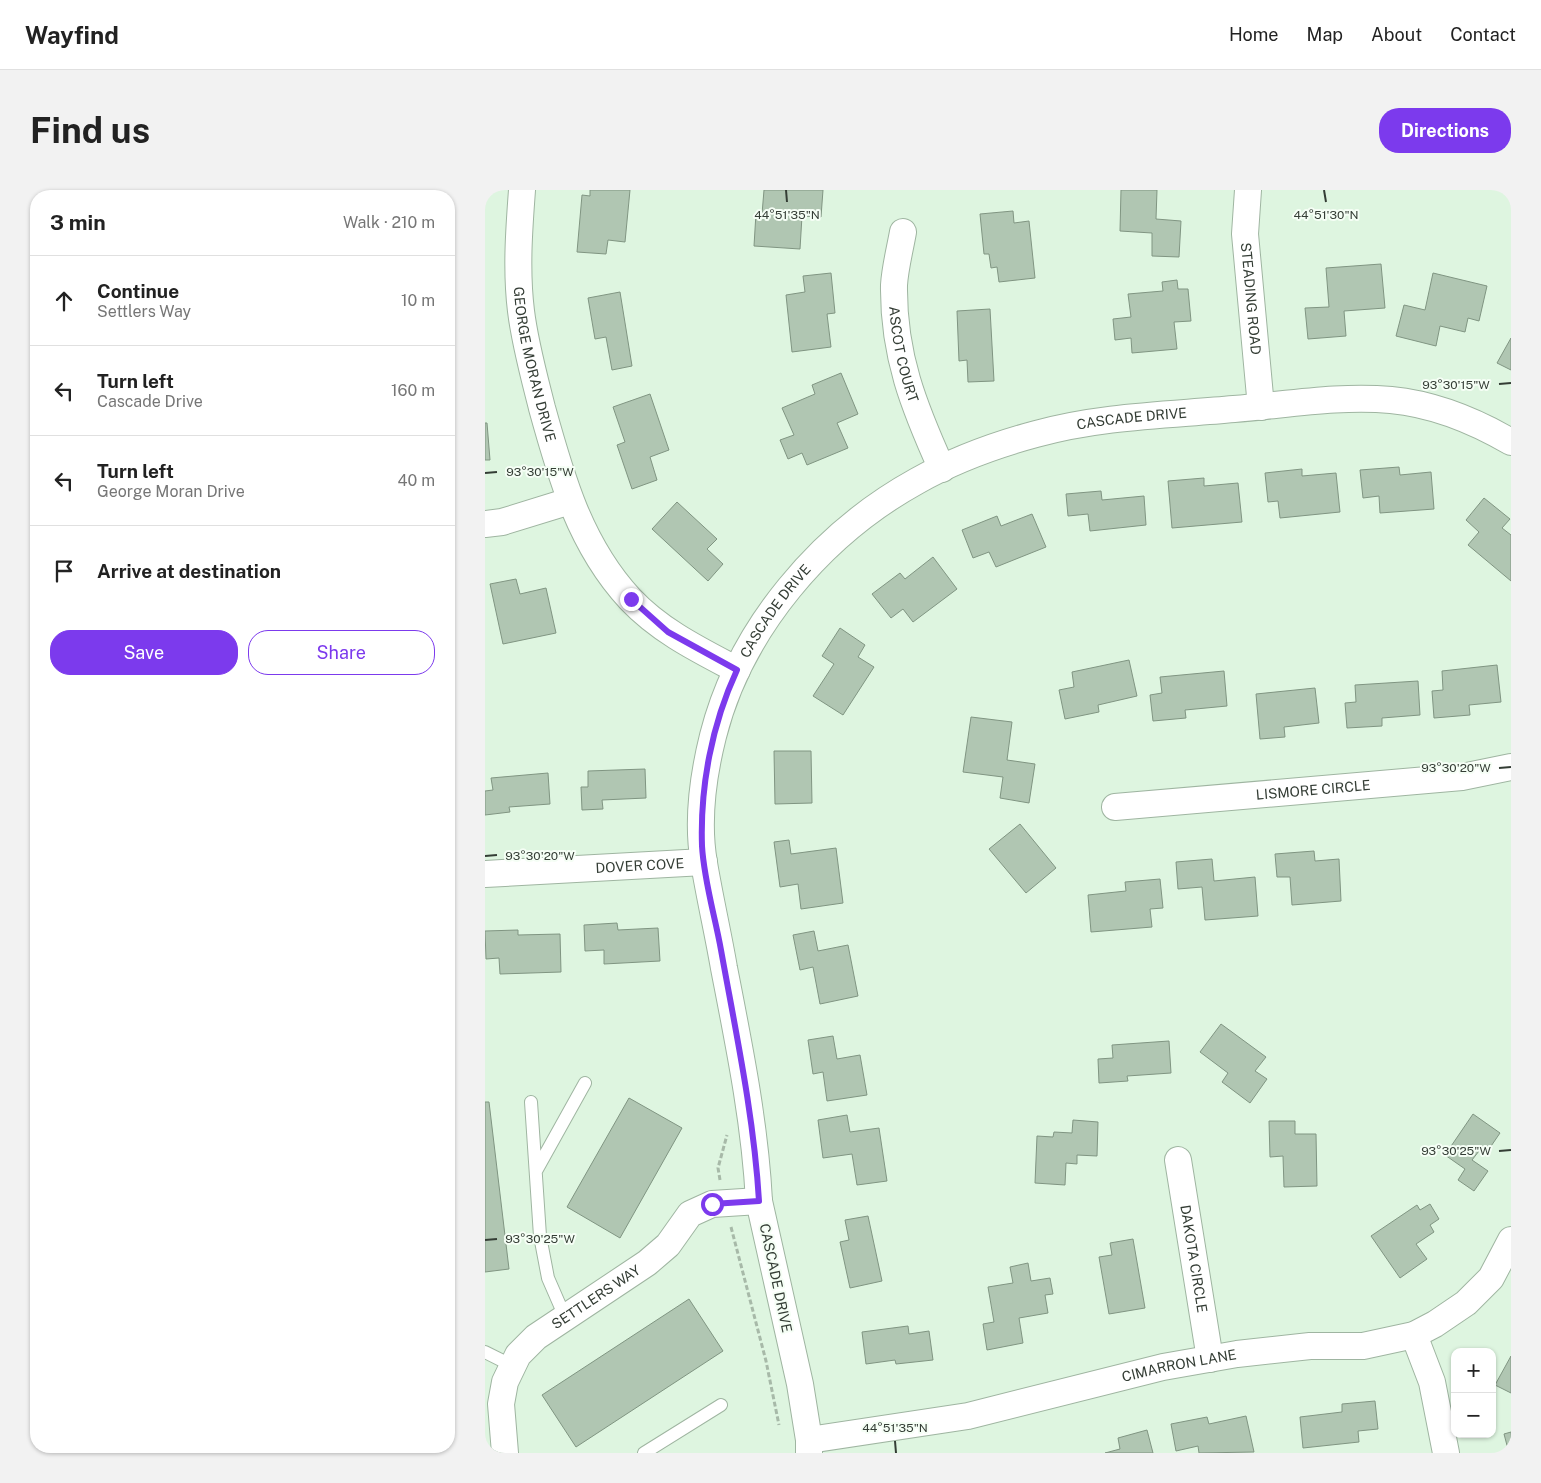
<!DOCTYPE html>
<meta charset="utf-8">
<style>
:root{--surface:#fff;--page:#f2f2f2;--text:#222;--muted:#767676;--line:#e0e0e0;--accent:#7c3aed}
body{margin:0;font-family:"Public Sans",sans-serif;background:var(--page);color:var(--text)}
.controls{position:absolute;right:15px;bottom:15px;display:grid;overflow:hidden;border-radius:10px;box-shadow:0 1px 4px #0004}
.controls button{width:45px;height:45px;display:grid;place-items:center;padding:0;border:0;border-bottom:1px solid var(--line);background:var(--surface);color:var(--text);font:25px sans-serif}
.stop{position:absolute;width:15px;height:15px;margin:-11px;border:4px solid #7c3aed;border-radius:50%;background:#fff}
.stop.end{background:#7c3aed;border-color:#fff;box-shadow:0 1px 5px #0008}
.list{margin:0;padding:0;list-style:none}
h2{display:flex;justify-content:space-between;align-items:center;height:65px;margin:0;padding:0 20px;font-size:21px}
h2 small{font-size:16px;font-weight:400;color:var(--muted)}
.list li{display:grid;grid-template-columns:32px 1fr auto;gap:15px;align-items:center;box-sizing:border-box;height:90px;padding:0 20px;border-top:1px solid var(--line)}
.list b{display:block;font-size:19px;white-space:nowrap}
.list p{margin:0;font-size:16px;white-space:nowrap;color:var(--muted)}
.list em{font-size:16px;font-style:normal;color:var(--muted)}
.actions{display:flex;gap:10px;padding:15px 20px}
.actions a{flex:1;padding:11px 0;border:1px solid var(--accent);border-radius:20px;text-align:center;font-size:18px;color:var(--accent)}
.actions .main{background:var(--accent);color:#fff}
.icon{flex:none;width:28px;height:28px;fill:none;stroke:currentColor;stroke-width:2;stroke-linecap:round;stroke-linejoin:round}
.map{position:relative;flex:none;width:1026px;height:1263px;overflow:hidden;border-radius:20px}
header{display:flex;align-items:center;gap:30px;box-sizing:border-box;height:70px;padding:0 25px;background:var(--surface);border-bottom:1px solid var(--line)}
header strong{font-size:24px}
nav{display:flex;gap:28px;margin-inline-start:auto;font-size:18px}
.intro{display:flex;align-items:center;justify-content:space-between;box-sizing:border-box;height:120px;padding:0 30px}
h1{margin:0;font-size:35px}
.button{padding:12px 22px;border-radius:20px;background:var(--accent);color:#fff;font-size:18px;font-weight:700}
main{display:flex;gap:30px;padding:0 30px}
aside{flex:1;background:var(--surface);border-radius:20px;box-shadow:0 1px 4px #0004}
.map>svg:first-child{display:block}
.building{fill:#b0c6b2;stroke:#809582}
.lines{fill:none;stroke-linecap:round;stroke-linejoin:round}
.lane-casing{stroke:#9fb5a1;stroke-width:14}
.street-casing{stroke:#9fb5a1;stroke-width:28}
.path{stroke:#a7b9a8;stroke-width:3;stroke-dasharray:5 2.5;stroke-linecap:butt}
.lane{stroke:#fff;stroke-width:12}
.street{stroke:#fff;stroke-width:26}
.route{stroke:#7c3aed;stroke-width:6}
.ticks{fill:none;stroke:#343d35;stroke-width:2}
.labels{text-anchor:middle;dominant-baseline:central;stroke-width:4;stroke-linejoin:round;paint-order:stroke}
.street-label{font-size:14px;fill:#343d35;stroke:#f5fef5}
.ticks-label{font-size:12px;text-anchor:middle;fill:#343d35;stroke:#f5fef5;stroke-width:4;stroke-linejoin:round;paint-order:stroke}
</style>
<header>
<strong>Wayfind</strong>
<nav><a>Home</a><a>Map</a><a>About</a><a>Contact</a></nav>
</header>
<div class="intro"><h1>Find us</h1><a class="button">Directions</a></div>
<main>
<aside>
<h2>3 min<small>Walk · 210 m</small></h2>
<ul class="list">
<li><svg class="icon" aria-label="ahead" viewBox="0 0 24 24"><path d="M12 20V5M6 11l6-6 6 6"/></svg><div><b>Continue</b><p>Settlers Way</p></div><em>10 m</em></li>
<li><svg class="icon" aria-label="left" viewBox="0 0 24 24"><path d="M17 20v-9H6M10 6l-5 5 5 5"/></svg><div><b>Turn left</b><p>Cascade Drive</p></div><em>160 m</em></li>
<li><svg class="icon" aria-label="left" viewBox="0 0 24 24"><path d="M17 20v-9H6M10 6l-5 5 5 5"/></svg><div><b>Turn left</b><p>George Moran Drive</p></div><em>40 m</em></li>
<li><svg class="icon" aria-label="arrive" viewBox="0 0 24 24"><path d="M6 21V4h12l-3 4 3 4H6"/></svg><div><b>Arrive at destination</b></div></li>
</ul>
<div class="actions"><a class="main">Save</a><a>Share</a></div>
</aside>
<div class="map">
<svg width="1026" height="1263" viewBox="0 0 1026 1263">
<rect width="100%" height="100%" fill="#def5e0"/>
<path class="building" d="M105 0H145L140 52 123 50 121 64 92 62 97 5 105 6Z
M279 0H338L336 27 317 26 315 59 269 56 271 23 277 24Z
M636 0H672L671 29 696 31 694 67 667 66V43L635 41Z
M528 21 529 33 544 31 550 88 514 92 512 77 506 78 504 64H499L495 24Z
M896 74 900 118 859 121 861 146 823 149 820 118 844 117 841 78Z
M346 83 350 123 342 124 346 157 307 162 301 105 320 102 318 86Z
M948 83 1002 96 994 131 983 128 980 142 955 136 951 156 911 146 919 115 940 120Z
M692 90 693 99H703L706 131 689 132 692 159 647 163 646 148 630 150 628 129 646 127 643 104 678 101 677 92Z
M135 102 147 176 127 180 121 147 110 149 103 108Z
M505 119 509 191 483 192 482 170 474 171 472 121Z
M1026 148V180L1012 173Z
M356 183 373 224 352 233 363 258 322 275 317 263 303 269 295 250 309 245 297 218 330 204 327 195Z
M165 204 184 260 165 267 172 290 147 299 132 255 140 252 128 217Z
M0 233H2L5 270H0Z
M914 277 915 285 946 282 949 319 895 323 894 306 878 308 875 280Z
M817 279V286L851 283 855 322 795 328 793 311 783 312 780 283Z
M719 288V296L753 293 757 332 687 338 683 291Z
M616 301 617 310 659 306 661 335 605 341 603 324 583 326 581 304Z
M999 308 1025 329 1017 338 1026 345V391L983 355 994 342 981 330Z
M192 312 232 349 222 359 238 374 223 391 167 339Z
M547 324 561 357 511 377 504 362 488 368 477 340 512 326 516 336Z
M448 367 472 399 428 432 418 419 406 428 387 404 415 383 420 389Z
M31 389 35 404 61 398 71 443 18 454 5 394Z
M355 438 380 455 373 467 389 477 358 525 328 506 349 474 337 466Z
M644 470 652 506 613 515 614 522 580 529 574 500 589 497 587 482Z
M1012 475 1016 512 984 515 985 525 949 528 947 501 958 500 957 481Z
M739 481 742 516 700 520 701 528 668 531 665 505 677 503 675 487Z
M933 491 935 525 897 528V536L862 538 860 513 871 512 870 495Z
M830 498 834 533 799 537 800 547 775 549 771 504Z
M486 527 527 532 522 570 550 574 544 613 515 608 518 587 478 582Z
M289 561H326L327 613 290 614Z
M160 579 161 608 117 610 118 619 97 620 96 597H103V581Z
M63 583 65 614 24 617 25 622 0 625V601L8 600 6 588Z
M535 634 571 678 541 703 504 659Z
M304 650 306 664 351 658 358 713 316 719 313 694 295 697 289 652Z
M829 661 830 671 854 669 856 711 807 715 805 687H792L790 664Z
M727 669 729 691 770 687 773 726 720 730 717 697 693 699 691 672Z
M675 689 678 718 665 719 667 737 606 742 603 705 641 701 640 692Z
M132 733 133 740 173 738 175 771 119 774V760L100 761 99 735Z
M33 740V745L75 744 76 782 15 784 14 768 1 769 0 741Z
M329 741 333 761 363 755 373 806 335 814 328 777 315 780 308 745Z
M736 834 781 867 770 881 782 889 765 913 737 892 743 883 715 862Z
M348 846 352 869 375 865 382 905 342 911 338 882 328 884 323 850Z
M684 851 686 883 642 886 643 891 614 893 613 869 628 868 627 855Z
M144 908 197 938 135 1048 82 1017Z
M0 912H4L24 1079 0 1082Z
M988 924 1015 943 1000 965 994 961 987 970 1003 981 989 1001 973 990 980 979 960 965Z
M362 925 365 942 394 938 402 991 372 995 367 964 338 968 333 930Z
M588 930 613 932 612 966 592 965V974L581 973 580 995 550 993 552 946 568 947 569 942 587 943Z
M784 931H810V944H831L832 996 799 997 798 966 785 967Z
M945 1014 954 1029 945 1035 949 1042 931 1054 942 1069 915 1088 886 1046 932 1015 935 1020Z
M383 1026 397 1091 365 1098 355 1052 364 1050 360 1030Z
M648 1049 660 1118 624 1124 614 1067 627 1065 625 1053Z
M543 1073 546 1091 565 1088 568 1104 560 1105 563 1123 534 1128 538 1153 502 1160 498 1134 509 1132 503 1097 528 1093 525 1077Z
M204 1109 238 1161 91 1257 57 1205Z
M423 1136 424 1144 444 1141 448 1170 411 1174 410 1170 381 1174 377 1142Z
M1026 1166V1203L1010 1195Z
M890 1211 893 1239 873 1241 874 1252 818 1258 815 1227 857 1222V1214Z
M761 1226 769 1262 714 1263 713 1256 691 1261 686 1234 722 1227 724 1234Z
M662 1240 668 1263H620L635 1259 633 1248Z
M1026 1242V1263H1024L1019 1244Z"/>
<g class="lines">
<g class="lane-casing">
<path id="lane" d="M46 912 55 1046 63 1088 80 1127
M51 981 100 893
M0 1162 28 1176
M159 1263 236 1215"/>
</g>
<g class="street-casing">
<g id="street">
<path id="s1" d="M37 0C34 40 31 81 36 121 40 154 49 186 57 218 76 287 95 355 145 409 175 441 214 460 252 480"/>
<path id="s2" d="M763 0 760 44 776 217"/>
<path id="s3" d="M418 42C415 59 410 78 409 95 408 165 429 217 457 279"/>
<path d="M0 334 17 332 85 311"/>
<path id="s4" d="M630 617 977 587 1026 577"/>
<path id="s5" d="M0 684 219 672"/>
<path id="s6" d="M693 970 725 1169"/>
<path d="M929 1145 947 1192 961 1263"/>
<path id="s7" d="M324 1250 483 1226 678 1177 752 1164 825 1156H878L929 1145 950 1134 981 1113 1006 1088 1026 1050"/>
<path id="s8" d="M20 1263 16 1214 20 1192 33 1165 51 1147 162 1073 183 1055 205 1024 227 1014 274 1011"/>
<path id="s9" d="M324 1263V1250L315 1194 274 1011C270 933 254 855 239 778 233 743 225 709 219 673 212 633 218 586 228 546 255 439 336 344 432 291 469 270 510 255 551 244 615 226 684 225 749 219 800 215 855 205 906 210 948 214 990 231 1026 252"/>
</g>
</g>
<path class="path" d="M235 990 233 978 242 945
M246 1037 281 1171 294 1235"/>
<use href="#lane" class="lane"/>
<use href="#street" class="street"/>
</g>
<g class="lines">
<path class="route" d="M146 409 183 442 252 480C227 534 215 596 217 656 219 691 230 726 236 760 251 843 269 927 274 1011L227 1014"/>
</g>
<path class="ticks" d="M301 0 302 12M839 0 841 12M1014 194 1026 193M0 283 12 282M1014 578 1026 577M0 666 12 665M1014 961 1026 960M0 1050 12 1049M410 1251 411 1263"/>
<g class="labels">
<g class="street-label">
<text stroke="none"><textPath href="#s2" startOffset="109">STEADING ROAD</textPath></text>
<text stroke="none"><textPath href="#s3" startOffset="124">ASCOT COURT</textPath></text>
<text stroke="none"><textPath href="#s1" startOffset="176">GEORGE MORAN DRIVE</textPath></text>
<text stroke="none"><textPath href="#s9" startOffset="1289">CASCADE DRIVE</textPath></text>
<text stroke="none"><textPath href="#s9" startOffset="869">CASCADE DRIVE</textPath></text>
<text stroke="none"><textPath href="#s4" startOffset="199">LISMORE CIRCLE</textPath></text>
<text stroke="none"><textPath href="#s5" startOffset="155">DOVER COVE</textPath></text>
<text stroke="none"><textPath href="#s6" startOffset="100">DAKOTA CIRCLE</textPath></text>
<text transform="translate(291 1088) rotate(78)">CASCADE DRIVE</text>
<text stroke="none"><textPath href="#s8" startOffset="199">SETTLERS WAY</textPath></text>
<text stroke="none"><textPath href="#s7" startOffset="378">CIMARRON LANE</textPath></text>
</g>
</g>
<g class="ticks-label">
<text x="302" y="29">44°51'35"N</text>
<text x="841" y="29">44°51'30"N</text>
<text x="971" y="199">93°30'15"W</text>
<text x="55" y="286">93°30'15"W</text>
<text x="971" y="582">93°30'20"W</text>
<text x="55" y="670">93°30'20"W</text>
<text x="971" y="965">93°30'25"W</text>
<text x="55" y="1053">93°30'25"W</text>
<text x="410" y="1242">44°51'35"N</text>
</g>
</svg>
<div class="controls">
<button>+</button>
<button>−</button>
</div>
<div class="stop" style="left:227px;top:1014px"></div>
<div class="stop end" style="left:146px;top:409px"></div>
</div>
</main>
